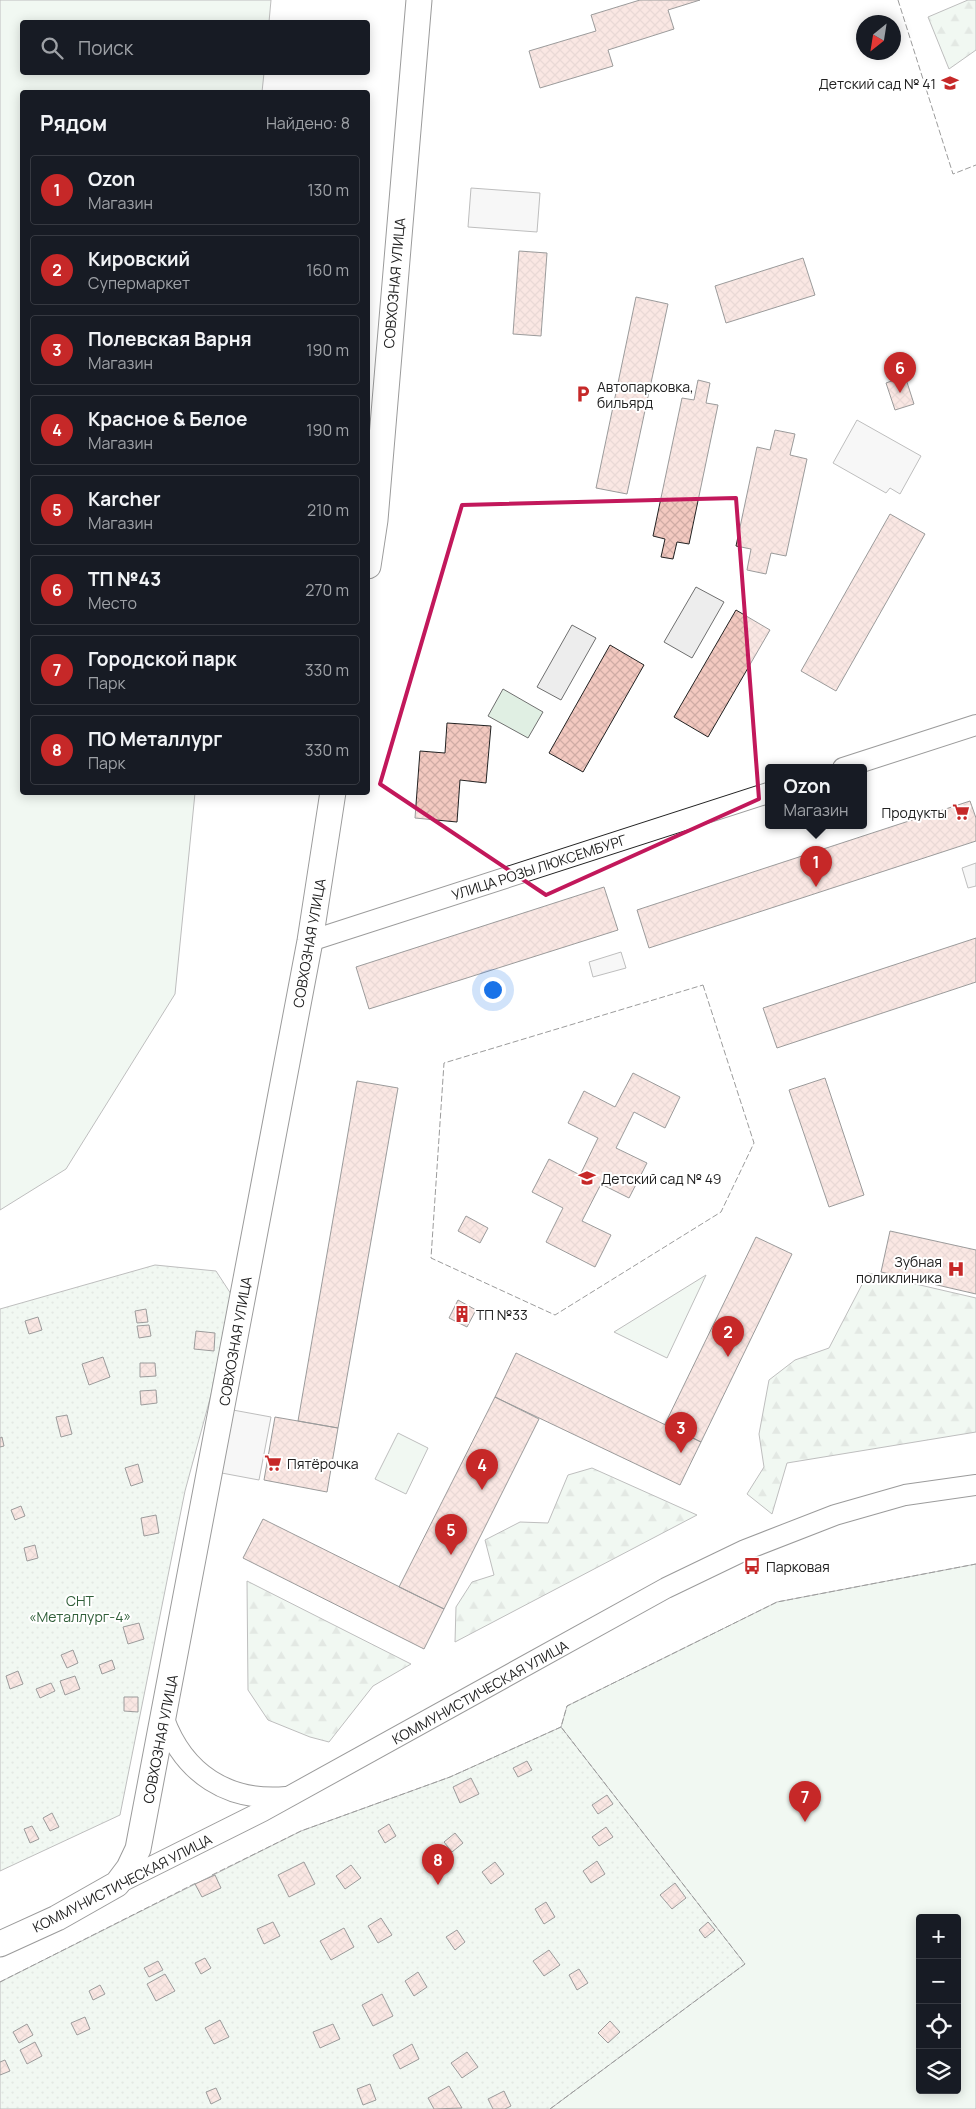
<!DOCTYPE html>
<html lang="ru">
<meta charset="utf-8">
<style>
:root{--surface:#171b24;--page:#242831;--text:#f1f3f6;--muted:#9ea1a6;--line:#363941;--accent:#c62828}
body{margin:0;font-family:Manrope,sans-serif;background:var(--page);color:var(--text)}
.controls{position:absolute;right:15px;bottom:15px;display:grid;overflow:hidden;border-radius:5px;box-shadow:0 2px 12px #0003}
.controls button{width:45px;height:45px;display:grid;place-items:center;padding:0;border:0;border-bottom:1px solid var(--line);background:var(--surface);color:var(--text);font:25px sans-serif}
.compass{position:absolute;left:856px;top:15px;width:45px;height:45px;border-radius:50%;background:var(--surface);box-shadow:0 2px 12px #0003;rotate:210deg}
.you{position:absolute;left:492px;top:989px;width:18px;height:18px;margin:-12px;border:4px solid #fff;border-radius:50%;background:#1a73e8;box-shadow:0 0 0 8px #1a73e833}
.badge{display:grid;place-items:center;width:32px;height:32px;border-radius:50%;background:var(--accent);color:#fff;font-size:16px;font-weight:700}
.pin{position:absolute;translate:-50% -41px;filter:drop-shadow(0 1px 2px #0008)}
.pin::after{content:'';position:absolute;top:26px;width:18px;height:15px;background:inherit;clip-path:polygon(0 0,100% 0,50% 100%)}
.popup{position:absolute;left:765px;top:764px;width:102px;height:65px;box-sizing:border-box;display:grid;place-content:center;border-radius:5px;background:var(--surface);filter:drop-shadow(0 1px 4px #0005);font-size:16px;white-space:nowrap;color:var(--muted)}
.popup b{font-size:19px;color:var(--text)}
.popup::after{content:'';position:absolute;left:50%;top:100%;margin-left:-10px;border:10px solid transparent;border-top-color:var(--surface)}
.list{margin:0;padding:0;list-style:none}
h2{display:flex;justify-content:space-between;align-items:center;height:65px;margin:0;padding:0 20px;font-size:21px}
h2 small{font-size:16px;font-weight:400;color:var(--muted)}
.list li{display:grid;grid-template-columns:32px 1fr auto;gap:15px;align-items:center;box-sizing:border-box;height:70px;margin:0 10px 10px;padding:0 10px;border:1px solid var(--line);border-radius:5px}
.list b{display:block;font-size:19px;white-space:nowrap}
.list p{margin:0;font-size:16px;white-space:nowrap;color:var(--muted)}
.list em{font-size:16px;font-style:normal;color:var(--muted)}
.icon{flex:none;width:28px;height:28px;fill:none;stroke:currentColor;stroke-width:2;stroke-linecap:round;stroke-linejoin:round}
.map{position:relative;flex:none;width:976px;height:2109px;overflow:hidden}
.search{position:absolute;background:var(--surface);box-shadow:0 2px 12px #0003;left:20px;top:20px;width:350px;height:55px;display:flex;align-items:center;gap:12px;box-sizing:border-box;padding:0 18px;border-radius:5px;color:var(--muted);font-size:19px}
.panel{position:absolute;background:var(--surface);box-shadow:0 2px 12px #0003;left:20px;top:90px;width:350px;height:705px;border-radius:5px}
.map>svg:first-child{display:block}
.green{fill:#e0efe3;stroke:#6f6f6f;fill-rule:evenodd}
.forest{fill:url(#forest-firs);stroke:#6f6f6f}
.garden{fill:url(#garden-dots);stroke:#6f6f6f}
.parking{fill:#ededed;stroke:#6f6f6f}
.building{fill:url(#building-cross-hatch);stroke:#222}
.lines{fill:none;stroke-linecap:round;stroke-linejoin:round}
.minor-casing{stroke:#222;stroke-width:22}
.major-casing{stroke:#222;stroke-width:27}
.minor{stroke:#fff;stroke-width:20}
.major{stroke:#fff;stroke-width:25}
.fence{stroke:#222;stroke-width:1;stroke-dasharray:6 2.5;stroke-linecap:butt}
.marked{fill:none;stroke:#c2185b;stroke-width:4;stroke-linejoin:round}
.labels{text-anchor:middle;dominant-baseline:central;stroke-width:4;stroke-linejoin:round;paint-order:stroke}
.poi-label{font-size:14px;fill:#222;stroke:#fff;text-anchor:start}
.street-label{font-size:14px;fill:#222;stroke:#fff}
.park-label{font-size:14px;fill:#2f5e38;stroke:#fff}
</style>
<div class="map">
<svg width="976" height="2109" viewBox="0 0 976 2109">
<defs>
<pattern id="forest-firs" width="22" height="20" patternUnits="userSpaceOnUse" patternTransform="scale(1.25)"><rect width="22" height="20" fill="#e0efe3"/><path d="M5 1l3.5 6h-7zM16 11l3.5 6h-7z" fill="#c0cdc2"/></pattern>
<pattern id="garden-dots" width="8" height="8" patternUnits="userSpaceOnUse" patternTransform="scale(1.25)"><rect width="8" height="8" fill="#e0efe3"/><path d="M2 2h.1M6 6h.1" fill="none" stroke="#c0cdc2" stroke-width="1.8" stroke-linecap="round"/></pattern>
<pattern id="building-cross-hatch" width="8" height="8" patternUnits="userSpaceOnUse" patternTransform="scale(1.25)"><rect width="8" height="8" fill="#f3c9c0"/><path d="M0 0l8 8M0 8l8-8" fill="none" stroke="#d0aca5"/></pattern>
</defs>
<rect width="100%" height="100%" fill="#fff"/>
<path class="green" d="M0 0H271L269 22H22V72L264 73 262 92H22V792L195 793 175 994 66 1169 0 1210Z
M503 689 543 712 528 738 488 716Z
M706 1275 667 1358 614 1332Z
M398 1433 428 1448 406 1494 375 1479Z
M976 1564V2109H550L744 1964 561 1727 567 1706 777 1602ZM920 1918H957V2090H920Z"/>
<path class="forest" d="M968 0H976V50L949 69 928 17Z
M868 1273 976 1298V1432L787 1463 772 1514 747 1494 764 1467 759 1434 769 1380 795 1360 829 1348Z
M592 1468 697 1515 455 1642 456 1607 472 1582 494 1575 485 1540 520 1522 548 1523 568 1475Z
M247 1581 411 1664 373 1686 329 1742 310 1737 268 1720 248 1690Z"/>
<path class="garden" d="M155 1265 216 1271 231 1294 211 1395 185 1491 120 1815 0 1871V1309Z
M561 1727 745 1964 550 2109H0V1982L301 1831 450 1777Z"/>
<path class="parking" d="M471 188 540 193 537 232 468 227Z
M857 420 921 456 900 494 890 488 886 493 833 463Z
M696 587 724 602 692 658 664 642Z
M572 625 596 638 561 700 537 687Z
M976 863V886L968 888 962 868Z
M621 952 626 968 593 977 589 962Z
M222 1408 271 1417 259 1480 211 1471Z"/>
<path class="building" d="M640 0H700L668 10 674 29 608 50 613 66 540 88 529 51 596 31 591 15Z
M519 251 547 253 541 336 513 334Z
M803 258 815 295 726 323 715 286Z
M636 297 668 304 627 494 596 488Z
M905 376 914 404 895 410 886 383Z
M698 380 710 383 706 403 718 405 689 544 677 542 673 559 661 557 665 539 653 536 682 398 694 400Z
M775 430 795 434 790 455 807 459 786 556 771 553 766 574 747 570 751 549 736 546 757 447 770 450Z
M890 514 925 534 836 691 801 671Z
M736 610 770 630 708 737 674 717Z
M610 645 644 665 583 772 549 753Z
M447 723 491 726 486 783 460 780 457 822 415 818 420 751 445 753Z
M970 801 976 818V841L649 948 637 910Z
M604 887 618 930 369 1009 356 967Z
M976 938V982L777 1048 763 1008Z
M633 1073 680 1097 665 1128 634 1112 616 1148 647 1163 629 1198 601 1184 582 1221 611 1235 595 1267 546 1242 563 1208 532 1192 549 1159 580 1175 598 1138 568 1123 584 1091 615 1107Z
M825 1078 864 1195 829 1207 789 1090Z
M357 1081 398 1088 338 1428 298 1421Z
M466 1216 488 1228 480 1243 458 1231Z
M890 1231 976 1250V1294L881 1272Z
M756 1237 792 1254 701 1442 665 1424Z
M458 1300 476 1310 467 1327 449 1318Z
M146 1309 148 1322 137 1323 135 1311Z
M38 1317 42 1330 29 1334 25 1321Z
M149 1325 151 1336 139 1338 137 1326Z
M196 1331 215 1333 214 1351 194 1349Z
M516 1353 701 1442 680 1485 495 1397Z
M103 1357 110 1377 89 1385 82 1364Z
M140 1363H155L156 1376 140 1377Z
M156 1390 157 1403 141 1405 140 1391Z
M495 1397 539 1419 444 1609 399 1587Z
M67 1415 72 1434 61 1437 56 1417Z
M275 1417 338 1428 327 1492 264 1480Z
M2 1437 4 1446 0 1447V1438Z
M138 1464 143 1482 131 1486 125 1468Z
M21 1506 25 1516 15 1520 11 1510Z
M156 1515 159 1533 144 1536 141 1518Z
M263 1519 444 1609 424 1649 243 1558Z
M35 1545 38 1558 27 1561 24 1548Z
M139 1623 144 1639 128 1644 123 1627Z
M73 1650 78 1663 67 1668 61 1655Z
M112 1660 115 1669 102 1674 99 1665Z
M18 1671 23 1684 10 1689 6 1676Z
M75 1676 80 1689 65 1695 60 1681Z
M51 1683 55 1691 40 1698 36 1689Z
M124 1697H138V1712L124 1711Z
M527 1761 532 1770 518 1777 513 1768Z
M471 1778 479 1794 460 1803 453 1787Z
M607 1795 613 1804 598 1814 592 1805Z
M52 1813 59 1827 50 1831 43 1818Z
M389 1824 396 1836 385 1843 378 1831Z
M32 1826 39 1839 30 1843 24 1829Z
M606 1827 613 1837 599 1846 592 1837Z
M455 1833 463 1843 452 1852 444 1842Z
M597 1861 605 1874 591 1883 583 1871Z
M304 1862 315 1884 289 1897 278 1875Z
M495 1862 504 1874 491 1884 482 1872Z
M351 1865 361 1878 345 1889 336 1876Z
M215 1875 221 1888 202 1897 195 1884Z
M675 1883 686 1898 672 1909 660 1895Z
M546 1902 555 1917 544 1924 535 1909Z
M381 1918 392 1935 378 1943 368 1926Z
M273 1922 280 1936 264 1944 257 1929Z
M708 1922 715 1930 705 1938 699 1930Z
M344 1928 354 1947 331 1960 320 1941Z
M457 1930 465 1942 455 1950 446 1937Z
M549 1950 560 1965 544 1976 533 1961Z
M205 1958 211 1968 201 1974 195 1963Z
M158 1961 163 1970 149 1977 144 1968Z
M579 1969 588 1983 577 1990 569 1975Z
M418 1972 427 1987 414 1996 405 1981Z
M165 1974 175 1991 156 2001 147 1984Z
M100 1985 105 1994 93 2000 89 1991Z
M382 1994 393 2016 373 2026 362 2005Z
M85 2017 90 2029 77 2035 71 2023Z
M220 2020 229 2037 214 2044 205 2028Z
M610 2021 620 2032 608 2043 598 2033Z
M27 2024 33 2035 19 2043 13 2032Z
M333 2024 340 2039 320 2048 313 2032Z
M35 2042 42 2056 27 2064 20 2050Z
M412 2044 419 2059 400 2069 393 2055Z
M467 2052 478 2067 462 2078 451 2063Z
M5 2060 10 2071 0 2075V2062Z
M370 2084 376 2100 363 2105 357 2089Z
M449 2086 462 2108 434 2109 428 2098Z
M216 2088 221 2099 211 2104 206 2092Z
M504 2091 511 2106 505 2109H493L488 2099Z"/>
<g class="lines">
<g class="minor-casing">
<path id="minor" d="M843 768 976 725
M310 941 768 793
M164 1719C184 1774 228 1802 286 1797
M117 1884 263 1811 666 1588 745 1550 835 1515 905 1495 976 1485"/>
</g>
<g class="major-casing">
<path id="major" d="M368 566 375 520 419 0
M0 1944 57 1918 117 1884 129 1868 138 1849 310 941 333 792"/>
</g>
<use href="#minor" class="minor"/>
<use href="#major" class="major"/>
<path class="fence" d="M898 0 953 174 976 165
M703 985 754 1143 721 1212 555 1315 431 1258 444 1063Z
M212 1875 301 1831 450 1777 561 1727 567 1706 777 1602 976 1564
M0 1982 196 1883
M550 2109 745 1964 561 1727"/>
</g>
<path d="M0 0H976V2109H0ZM736 498 759 799 546 895 380 784 462 505Z" fill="#fff" fill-opacity=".55" fill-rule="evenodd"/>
<path class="marked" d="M736 498 759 799 546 895 380 784 462 505Z"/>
<defs>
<g id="school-bare" transform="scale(1.35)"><path d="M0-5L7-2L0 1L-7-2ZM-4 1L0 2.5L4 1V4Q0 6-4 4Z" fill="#c62828" stroke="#fff" stroke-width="2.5" paint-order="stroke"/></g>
<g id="parking-bare" transform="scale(1.35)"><path d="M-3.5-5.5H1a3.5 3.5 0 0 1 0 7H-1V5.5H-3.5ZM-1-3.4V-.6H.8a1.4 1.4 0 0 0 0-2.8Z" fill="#c62828" stroke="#fff" stroke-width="2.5" paint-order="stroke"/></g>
<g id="supermarket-bare" transform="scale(1.35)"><path d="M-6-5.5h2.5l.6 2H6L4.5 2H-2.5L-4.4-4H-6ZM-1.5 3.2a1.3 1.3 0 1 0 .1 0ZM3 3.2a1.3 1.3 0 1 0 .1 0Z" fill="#c62828" stroke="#fff" stroke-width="2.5" paint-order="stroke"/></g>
<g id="hospital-bare" transform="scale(1.35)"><path d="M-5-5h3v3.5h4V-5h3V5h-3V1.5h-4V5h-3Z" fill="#c62828" stroke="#fff" stroke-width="2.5" paint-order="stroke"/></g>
<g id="building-bare" transform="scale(1.35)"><path d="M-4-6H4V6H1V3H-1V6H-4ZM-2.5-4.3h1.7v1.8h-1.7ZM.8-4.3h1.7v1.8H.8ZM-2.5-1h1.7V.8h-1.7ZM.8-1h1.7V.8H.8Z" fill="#c62828" stroke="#fff" stroke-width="2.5" paint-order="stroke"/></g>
<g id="bus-bare" transform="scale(1.35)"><path d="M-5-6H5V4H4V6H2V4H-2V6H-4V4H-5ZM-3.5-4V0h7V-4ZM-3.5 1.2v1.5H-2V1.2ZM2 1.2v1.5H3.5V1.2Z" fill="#c62828" stroke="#fff" stroke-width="2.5" paint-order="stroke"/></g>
</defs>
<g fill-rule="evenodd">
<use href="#school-bare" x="950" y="83"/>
<use href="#parking-bare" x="583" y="394"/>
<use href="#supermarket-bare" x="961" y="812"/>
<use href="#school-bare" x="587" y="1178"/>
<use href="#hospital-bare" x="956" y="1269"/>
<use href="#building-bare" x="462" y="1314"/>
<use href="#supermarket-bare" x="273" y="1463"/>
<use href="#bus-bare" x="752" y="1566"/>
</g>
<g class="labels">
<g class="poi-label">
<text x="936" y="83" text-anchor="end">Детский сад № 41</text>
<text x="597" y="386">Автопарковка,<tspan x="597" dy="16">бильярд</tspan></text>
<text x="947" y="812" text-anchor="end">Продукты</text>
<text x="601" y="1178">Детский сад № 49</text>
<text x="942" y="1261" text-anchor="end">Зубная<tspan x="942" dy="16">поликлиника</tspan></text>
<text x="476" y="1314">ТП №33</text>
<text x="287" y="1463">Пятёрочка</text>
<text x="766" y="1566">Парковая</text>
</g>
<g class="street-label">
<text transform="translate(394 283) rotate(-85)">СОВХОЗНАЯ УЛИЦА</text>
<text transform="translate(539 867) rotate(-18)">УЛИЦА РОЗЫ ЛЮКСЕМБУРГ</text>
<text transform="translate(309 943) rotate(-80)">СОВХОЗНАЯ УЛИЦА</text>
<text transform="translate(235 1341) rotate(-80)">СОВХОЗНАЯ УЛИЦА</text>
<text transform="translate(480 1692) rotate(-29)">КОММУНИСТИЧЕСКАЯ УЛИЦА</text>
<text transform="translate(160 1739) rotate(-79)">СОВХОЗНАЯ УЛИЦА</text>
<text transform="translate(122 1883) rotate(-27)">КОММУНИСТИЧЕСКАЯ УЛИЦА</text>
</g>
<g class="park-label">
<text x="80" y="1600">СНТ<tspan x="80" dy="16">«Металлург-4»</tspan></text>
</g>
</g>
</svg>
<div class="controls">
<button>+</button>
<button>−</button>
<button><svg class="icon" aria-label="locate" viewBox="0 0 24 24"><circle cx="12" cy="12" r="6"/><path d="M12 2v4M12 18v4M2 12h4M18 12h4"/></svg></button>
<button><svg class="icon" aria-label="layers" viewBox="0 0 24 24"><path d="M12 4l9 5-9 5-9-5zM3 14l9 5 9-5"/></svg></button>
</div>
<svg class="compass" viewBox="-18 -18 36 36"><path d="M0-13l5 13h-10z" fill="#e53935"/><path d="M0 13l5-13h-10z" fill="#9ea1a6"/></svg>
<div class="you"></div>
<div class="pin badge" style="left:816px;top:887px">1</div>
<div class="popup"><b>Ozon</b>Магазин</div>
<div class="pin badge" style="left:728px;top:1357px">2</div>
<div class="pin badge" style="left:681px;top:1453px">3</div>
<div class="pin badge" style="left:482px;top:1490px">4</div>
<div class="pin badge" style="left:451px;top:1555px">5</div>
<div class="pin badge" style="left:900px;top:393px">6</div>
<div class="pin badge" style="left:805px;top:1822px">7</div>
<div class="pin badge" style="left:438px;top:1885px">8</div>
<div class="search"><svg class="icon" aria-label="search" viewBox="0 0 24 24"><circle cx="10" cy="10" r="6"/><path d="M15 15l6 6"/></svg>Поиск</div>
<section class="panel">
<h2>Рядом<small>Найдено: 8</small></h2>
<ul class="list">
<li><span class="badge">1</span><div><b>Ozon</b><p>Магазин</p></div><em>130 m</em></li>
<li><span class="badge">2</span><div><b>Кировский</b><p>Супермаркет</p></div><em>160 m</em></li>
<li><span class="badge">3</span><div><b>Полевская Варня</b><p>Магазин</p></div><em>190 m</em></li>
<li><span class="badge">4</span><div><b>Красное &amp; Белое</b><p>Магазин</p></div><em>190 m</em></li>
<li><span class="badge">5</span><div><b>Karcher</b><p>Магазин</p></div><em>210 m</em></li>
<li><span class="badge">6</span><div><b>ТП №43</b><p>Место</p></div><em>270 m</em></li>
<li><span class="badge">7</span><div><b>Городской парк</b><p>Парк</p></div><em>330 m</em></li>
<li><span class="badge">8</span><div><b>ПО Металлург</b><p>Парк</p></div><em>330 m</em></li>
</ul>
</section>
</div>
